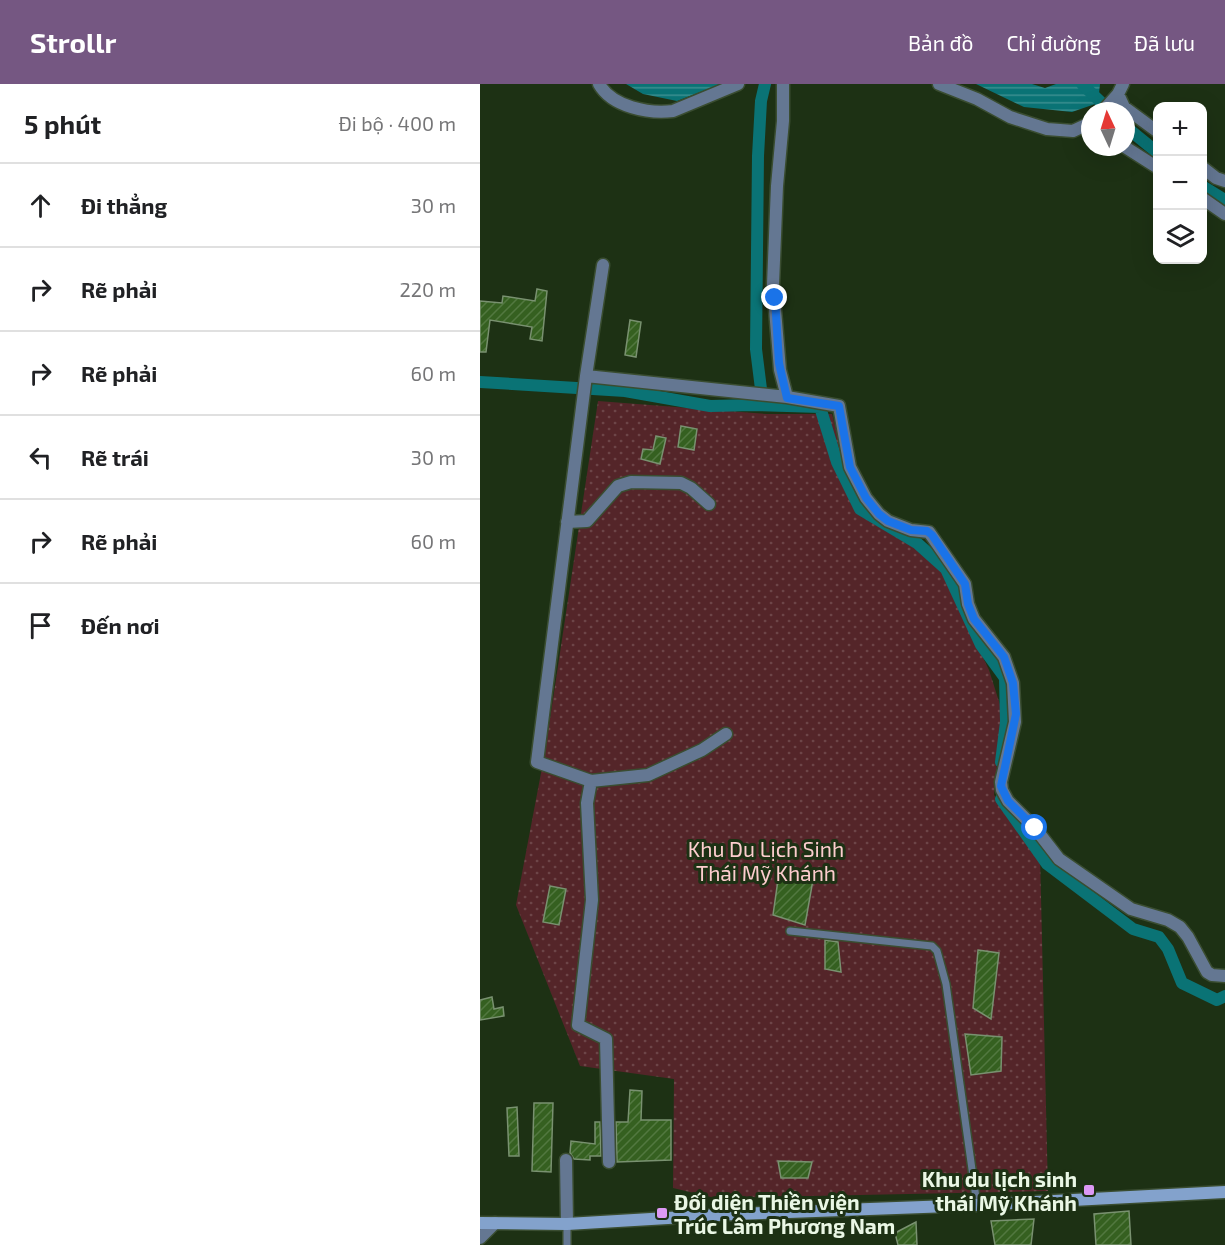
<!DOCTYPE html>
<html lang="vi">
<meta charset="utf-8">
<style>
:root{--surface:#fff;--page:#f2f2f2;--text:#202124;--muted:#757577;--line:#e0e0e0;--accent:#755782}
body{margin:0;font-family:"Exo 2",sans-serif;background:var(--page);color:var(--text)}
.controls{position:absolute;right:18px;top:18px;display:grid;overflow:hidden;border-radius:12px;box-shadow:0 6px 24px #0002}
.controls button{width:54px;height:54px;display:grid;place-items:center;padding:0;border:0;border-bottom:2px solid var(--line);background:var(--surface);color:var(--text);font:30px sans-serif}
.compass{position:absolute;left:601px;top:18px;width:54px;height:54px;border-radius:50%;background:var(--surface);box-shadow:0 6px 24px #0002;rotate:356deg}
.stop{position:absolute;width:18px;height:18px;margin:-14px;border:4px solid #1a73e8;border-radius:50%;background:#fff}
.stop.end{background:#1a73e8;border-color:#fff;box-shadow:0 2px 6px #0008}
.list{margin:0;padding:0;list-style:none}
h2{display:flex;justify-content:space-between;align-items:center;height:78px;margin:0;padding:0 24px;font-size:26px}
h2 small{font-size:20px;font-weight:400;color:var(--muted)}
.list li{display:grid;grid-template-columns:39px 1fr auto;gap:18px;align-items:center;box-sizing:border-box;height:84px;padding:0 24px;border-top:2px solid var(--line)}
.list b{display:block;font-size:22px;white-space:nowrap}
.list em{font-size:20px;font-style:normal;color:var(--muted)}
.icon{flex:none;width:33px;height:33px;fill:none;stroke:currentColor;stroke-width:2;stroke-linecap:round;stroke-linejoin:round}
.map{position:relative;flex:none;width:745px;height:1161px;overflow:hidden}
header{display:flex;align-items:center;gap:36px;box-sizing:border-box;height:84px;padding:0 30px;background:var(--accent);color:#fff}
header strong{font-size:28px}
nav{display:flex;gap:33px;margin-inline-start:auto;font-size:21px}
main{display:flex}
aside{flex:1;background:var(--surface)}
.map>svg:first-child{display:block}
.green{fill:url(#green-dots)}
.water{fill:url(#water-rules)}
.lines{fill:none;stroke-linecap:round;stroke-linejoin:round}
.canal{stroke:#0a7375;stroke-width:12}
.building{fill:url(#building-hatch);stroke:#799170;stroke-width:1.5}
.lane-casing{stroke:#3a4d31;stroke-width:10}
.street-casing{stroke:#3a4d31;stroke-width:15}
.secondary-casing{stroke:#3a4d31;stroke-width:15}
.lane{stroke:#647792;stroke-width:7}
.street{stroke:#647792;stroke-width:12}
.secondary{stroke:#83a2cc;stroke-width:12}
.route{stroke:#1a73e8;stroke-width:8}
.poi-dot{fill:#dc99f4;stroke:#1d3114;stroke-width:2}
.labels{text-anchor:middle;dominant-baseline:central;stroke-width:6;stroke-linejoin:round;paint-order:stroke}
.park-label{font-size:21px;fill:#fdcdce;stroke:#1d3114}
.poi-label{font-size:21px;font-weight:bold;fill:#eaf7e5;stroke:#1d3114;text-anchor:end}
</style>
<header>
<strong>Strollr</strong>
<nav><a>Bản đồ</a><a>Chỉ đường</a><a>Đã lưu</a></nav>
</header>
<main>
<aside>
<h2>5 phút<small>Đi bộ · 400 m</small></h2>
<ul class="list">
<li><svg class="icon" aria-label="ahead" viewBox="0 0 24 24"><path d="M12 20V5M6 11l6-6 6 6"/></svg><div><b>Đi thẳng</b></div><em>30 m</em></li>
<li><svg class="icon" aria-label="right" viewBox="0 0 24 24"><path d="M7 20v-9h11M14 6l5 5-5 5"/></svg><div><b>Rẽ phải</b></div><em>220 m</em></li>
<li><svg class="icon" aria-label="right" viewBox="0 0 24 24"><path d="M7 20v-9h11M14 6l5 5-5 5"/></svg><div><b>Rẽ phải</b></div><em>60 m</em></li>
<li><svg class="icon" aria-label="left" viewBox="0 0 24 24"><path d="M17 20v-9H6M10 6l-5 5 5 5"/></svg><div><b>Rẽ trái</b></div><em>30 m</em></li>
<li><svg class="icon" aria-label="right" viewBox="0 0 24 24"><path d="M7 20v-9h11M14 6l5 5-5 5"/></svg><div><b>Rẽ phải</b></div><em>60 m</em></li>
<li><svg class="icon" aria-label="arrive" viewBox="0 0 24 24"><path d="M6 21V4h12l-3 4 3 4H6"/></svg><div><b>Đến nơi</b></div></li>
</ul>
</aside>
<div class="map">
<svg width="745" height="1161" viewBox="0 0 745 1161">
<defs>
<pattern id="green-dots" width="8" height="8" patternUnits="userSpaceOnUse" patternTransform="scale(1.5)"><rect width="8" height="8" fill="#542529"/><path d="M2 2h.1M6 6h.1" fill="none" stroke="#6d4548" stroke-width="1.8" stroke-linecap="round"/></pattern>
<pattern id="water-rules" width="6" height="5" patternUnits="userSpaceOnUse" patternTransform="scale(1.5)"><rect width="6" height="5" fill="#0a7375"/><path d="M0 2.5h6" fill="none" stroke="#3a8f8f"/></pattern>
<pattern id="building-hatch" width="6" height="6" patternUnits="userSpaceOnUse" patternTransform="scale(1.5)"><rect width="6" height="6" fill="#356020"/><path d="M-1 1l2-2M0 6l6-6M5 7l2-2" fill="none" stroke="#527840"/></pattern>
</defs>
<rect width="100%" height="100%" fill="#1d3114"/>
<path class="green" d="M118 317 286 330H352L378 428 455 474 509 586 522 627 514 711 560 771 568 1107 235 1114 193 1104 194 995 100 982 36 821 65 668Z"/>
<path class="water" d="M146 0H241L197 17 163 10Z
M496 0H552L565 4 576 0H620L618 19 592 28 544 23Z"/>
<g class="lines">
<path class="canal" d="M602 0 630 27
M646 43 678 69
M722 102 745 116
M0 298 145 307 230 322 274 321 281 305 276 265 278 72 281 17 285 0
M274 321 340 323 357 378 380 425 437 459 466 485 501 561 525 594 526 638 521 678
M521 715 567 780 653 845 679 853 688 865 702 899 737 916 745 912"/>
</g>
<path class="building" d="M57 205 67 207 62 257 50 255 52 243 10 236 6 268H0V217L22 219 23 212 55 217Z
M150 236 161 238 156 273 145 271Z
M201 342 217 345 214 366 198 363Z
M176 352 186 354 180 380 161 375 163 365 173 366Z
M298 796H333L325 841 293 831Z
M70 802 86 805 79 841 63 838Z
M345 856 358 858 361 888 345 885Z
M498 866 519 869 511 935 493 924Z
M12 913 14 925 23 923 24 932 0 936V916Z
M485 950 522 953 521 987 491 991Z
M150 1006 162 1007 161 1036H191V1076L137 1078 136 1038H148Z
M54 1019H73L71 1088 52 1087Z
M37 1023 39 1072H29L27 1024Z
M115 1038H120L121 1072H110V1076L94 1075 90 1069 91 1057 115 1060Z
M298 1077 332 1078 328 1094H301Z
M649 1127 651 1161H616L614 1130Z
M554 1135 551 1161H515L511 1137Z
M436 1138 437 1161H418L415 1149Z"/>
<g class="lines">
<g class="lane-casing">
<path id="lane" d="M310 847 452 862 457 867 466 900 497 1121
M87 1140V1161"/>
</g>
<g class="street-casing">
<path id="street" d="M119 0C132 23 169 30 193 27L258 0
M303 0V37L297 102 293 201 300 286 307 313 359 322 370 383 386 414 399 430 408 437 431 446 449 448 485 500 488 520 494 535 524 573 533 599 535 638 521 698 522 706 528 717 555 744 579 775 651 825 688 836 700 843 708 853 727 888 732 891 745 892
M459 0 497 15 530 33 567 45 593 47 610 39
M638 10 644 23 678 48
M623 27 638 10 643 0
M645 63 678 84
M722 83 736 94 745 97
M722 114 745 130
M123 181 106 292 57 678 111 697 168 691 222 666 246 650
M106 292 307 313
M87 438 107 437 138 402 151 398 201 399 211 404 229 420
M111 697 107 719 112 816 98 941 126 955 129 1078
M86 1076 87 1140
M0 1154 15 1139"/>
</g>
<g class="secondary-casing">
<path id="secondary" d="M0 1139 87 1140 255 1130 497 1121 745 1108"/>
</g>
<use href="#lane" class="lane"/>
<use href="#street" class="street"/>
<use href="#secondary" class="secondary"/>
</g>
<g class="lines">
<path class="route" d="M295 214 299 279 307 314 359 322 370 383 386 414 399 430 408 437 431 446 447 447 452 451 485 500 488 520 494 535 524 573 533 599 536 630 521 702 528 717 555 744"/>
</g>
<g class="poi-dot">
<rect x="603" y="1100" width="12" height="12" rx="3"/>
<rect x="176" y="1123" width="12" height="12" rx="3"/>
</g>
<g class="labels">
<g class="park-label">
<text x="286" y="764">Khu Du Lịch Sinh<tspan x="286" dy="24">Thái Mỹ Khánh</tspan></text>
</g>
<g class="poi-label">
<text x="597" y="1094">Khu du lịch sinh<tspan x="597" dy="24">thái Mỹ Khánh</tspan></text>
<text x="194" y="1117" text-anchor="start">Đối diện Thiền viện<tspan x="194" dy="24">Trúc Lâm Phương Nam</tspan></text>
</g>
</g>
</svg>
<div class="controls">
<button>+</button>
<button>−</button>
<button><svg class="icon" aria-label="layers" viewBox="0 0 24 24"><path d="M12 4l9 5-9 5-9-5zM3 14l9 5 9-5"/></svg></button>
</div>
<svg class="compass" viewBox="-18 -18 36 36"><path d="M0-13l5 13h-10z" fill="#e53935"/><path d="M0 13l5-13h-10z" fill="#757577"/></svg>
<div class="stop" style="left:555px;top:744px"></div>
<div class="stop end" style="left:295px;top:214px"></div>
</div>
</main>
